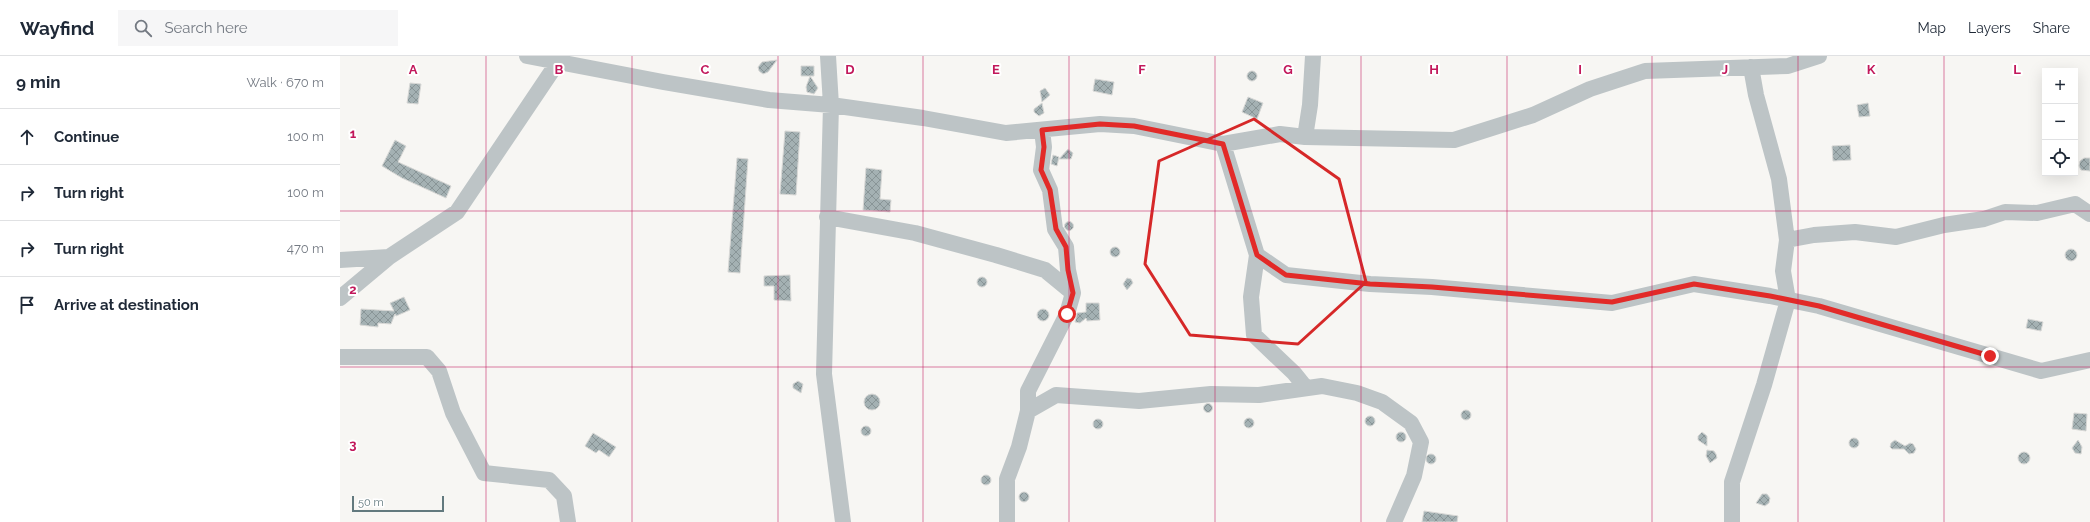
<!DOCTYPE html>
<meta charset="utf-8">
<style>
:root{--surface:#fff;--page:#f6f6f7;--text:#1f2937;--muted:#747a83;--line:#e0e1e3}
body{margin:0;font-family:Raleway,sans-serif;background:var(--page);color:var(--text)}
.controls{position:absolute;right:12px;top:12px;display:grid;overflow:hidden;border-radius:0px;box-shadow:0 4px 16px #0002}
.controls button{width:36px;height:36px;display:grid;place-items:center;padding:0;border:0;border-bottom:1px solid var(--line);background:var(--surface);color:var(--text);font:20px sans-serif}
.scale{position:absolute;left:12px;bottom:10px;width:92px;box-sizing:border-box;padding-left:4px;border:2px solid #62797e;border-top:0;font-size:11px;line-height:14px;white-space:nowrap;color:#62797e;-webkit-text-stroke:3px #fff;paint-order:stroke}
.stop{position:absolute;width:12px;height:12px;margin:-9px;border:3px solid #e22a28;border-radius:50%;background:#fff}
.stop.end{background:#e22a28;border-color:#fff;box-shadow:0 1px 4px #0008}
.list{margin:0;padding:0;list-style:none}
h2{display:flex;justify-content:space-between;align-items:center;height:52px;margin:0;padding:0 16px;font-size:17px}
h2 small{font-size:13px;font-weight:400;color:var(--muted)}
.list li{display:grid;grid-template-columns:26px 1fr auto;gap:12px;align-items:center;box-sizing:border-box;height:56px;padding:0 16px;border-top:1px solid var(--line)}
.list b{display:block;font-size:15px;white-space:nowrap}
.list em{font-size:13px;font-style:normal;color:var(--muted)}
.icon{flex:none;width:22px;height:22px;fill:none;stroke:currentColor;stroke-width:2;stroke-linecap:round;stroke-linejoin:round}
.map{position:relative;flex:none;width:1750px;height:466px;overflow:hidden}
header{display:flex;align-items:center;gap:24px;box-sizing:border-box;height:56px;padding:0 20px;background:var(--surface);border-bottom:1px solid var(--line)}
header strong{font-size:19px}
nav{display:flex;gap:22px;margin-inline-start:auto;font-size:14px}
.search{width:280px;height:36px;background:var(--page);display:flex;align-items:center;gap:10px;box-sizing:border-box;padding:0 14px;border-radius:0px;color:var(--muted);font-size:15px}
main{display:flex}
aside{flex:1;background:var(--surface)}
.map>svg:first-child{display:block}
.building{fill:url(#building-cross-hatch);stroke:#d8d8d6}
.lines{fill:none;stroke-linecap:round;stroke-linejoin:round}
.minor{stroke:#bdc4c6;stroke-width:16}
.route{stroke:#e22a28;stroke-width:5}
.marked{fill:none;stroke:#d62828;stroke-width:3;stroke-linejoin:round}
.grid{fill:none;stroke:#c2185b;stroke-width:1;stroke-opacity:0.55}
.grid-label{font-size:13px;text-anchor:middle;font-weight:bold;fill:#c2185b;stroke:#fff;stroke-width:4;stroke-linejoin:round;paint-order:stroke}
</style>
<header>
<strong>Wayfind</strong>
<div class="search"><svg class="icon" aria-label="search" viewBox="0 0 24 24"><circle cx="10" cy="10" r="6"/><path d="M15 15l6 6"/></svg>Search here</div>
<nav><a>Map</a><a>Layers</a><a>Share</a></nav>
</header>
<main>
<aside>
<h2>9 min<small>Walk · 670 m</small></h2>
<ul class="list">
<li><svg class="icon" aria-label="ahead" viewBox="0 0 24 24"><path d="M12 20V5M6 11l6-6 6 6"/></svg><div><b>Continue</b></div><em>100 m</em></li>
<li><svg class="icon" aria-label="right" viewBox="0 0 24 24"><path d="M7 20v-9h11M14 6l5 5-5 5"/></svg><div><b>Turn right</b></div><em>100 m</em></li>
<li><svg class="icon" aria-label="right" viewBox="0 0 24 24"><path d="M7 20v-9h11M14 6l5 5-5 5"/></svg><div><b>Turn right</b></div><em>470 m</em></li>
<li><svg class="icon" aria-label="arrive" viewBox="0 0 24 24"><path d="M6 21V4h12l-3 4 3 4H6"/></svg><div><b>Arrive at destination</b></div></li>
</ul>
</aside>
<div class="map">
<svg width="1750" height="466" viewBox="0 0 1750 466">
<defs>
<pattern id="building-cross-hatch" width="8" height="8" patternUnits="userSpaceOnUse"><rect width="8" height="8" fill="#a4b1b3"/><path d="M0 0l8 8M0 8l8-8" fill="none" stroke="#899597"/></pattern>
</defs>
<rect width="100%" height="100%" fill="#f7f6f3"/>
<path class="building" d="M437 4 428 16 423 18 419 15 418 11 422 6Z
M461 10H474V20H470L478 32 474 38 467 36 466 31 470 20H461Z
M907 20a5 5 0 1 1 10 0a5 5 0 1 1-10 0Z
M755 23 774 26 772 39 753 35Z
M70 27 81 28 78 48 67 47Z
M705 32 710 39 702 46 700 35Z
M908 41 923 47 917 63 902 56Z
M702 47 704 57 699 60 694 56V53Z
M1528 47 1530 60 1519 61 1517 49Z
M445 75 460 76 456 139 440 138Z
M55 84 66 90 58 106 111 130 106 142 62 122 42 110Z
M1510 89 1511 104 1493 105 1492 90Z
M728 93 733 97 731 103H719Z
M713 99 719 101 717 110 711 108Z
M397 102 408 103 400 217 388 216Z
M1750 102V115L1741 114 1739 110 1740 105 1744 102Z
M526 112 542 114 540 143 551 144 550 156 523 154Z
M724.5 170a4.5 4.5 0 1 1 9 0a4.5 4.5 0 1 1-9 0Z
M770 196a5 5 0 1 1 10 0a5 5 0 1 1-10 0Z
M1725 199a6 6 0 1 1 12 0a6 6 0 1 1-12 0Z
M450 219 451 245 434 244V230H424V220Z
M637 226a5 5 0 1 1 10 0a5 5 0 1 1-10 0Z
M787 222 791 223 793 227 787 234 783 228Z
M64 241 70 254 56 260 55 258 51 268 38 267V271L20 269 21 253 54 255 50 247Z
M746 247H759L760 264 747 265 746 262 740 267 735 266 737 257 746 256Z
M697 259a6 6 0 1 1 12 0a6 6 0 1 1-12 0Z
M1688 263 1703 266 1701 275 1686 272Z
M458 325 463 328 461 337 453 332V328Z
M524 346a8 8 0 1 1 16 0a8 8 0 1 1-16 0Z
M863.5 352a4.5 4.5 0 1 1 9 0a4.5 4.5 0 1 1-9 0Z
M1121 359a5 5 0 1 1 10 0a5 5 0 1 1-10 0Z
M1734 357 1747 358 1746 375 1732 373Z
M1025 365a5 5 0 1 1 10 0a5 5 0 1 1-10 0Z
M904 367a5 5 0 1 1 10 0a5 5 0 1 1-10 0Z
M753 368a5 5 0 1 1 10 0a5 5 0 1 1-10 0Z
M521 375a5 5 0 1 1 10 0a5 5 0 1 1-10 0Z
M1056 381a5 5 0 1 1 10 0a5 5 0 1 1-10 0Z
M1362 376 1367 380V390L1358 384V380Z
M253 377 276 391 269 401 259 394 256 397 245 390Z
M1509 387a5 5 0 1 1 10 0a5 5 0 1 1-10 0Z
M1555 384 1565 390 1570 387 1573 388 1576 393 1574 397 1569 398 1564 393H1552L1550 391 1551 387Z
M1738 384 1742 391 1741 398 1735 397 1732 392Z
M1367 394 1374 395 1376 398 1377 402 1370 407 1366 400Z
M1678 402a6 6 0 1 1 12 0a6 6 0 1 1-12 0Z
M1086 403a5 5 0 1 1 10 0a5 5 0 1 1-10 0Z
M641 424a5 5 0 1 1 10 0a5 5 0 1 1-10 0Z
M679 441a5 5 0 1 1 10 0a5 5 0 1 1-10 0Z
M1422 438H1427L1430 442 1429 447 1425 450 1416 447Z
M1084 455 1118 460 1117 466H1082Z"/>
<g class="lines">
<path class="minor" d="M187 0 323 26 429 44 491 49 583 62 666 77 760 68 794 70 883 88 940 78 965 81 1114 84 1193 59 1250 33 1305 15 1448 10 1479 0
M488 0 491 49 484 318 503 466
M965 81 970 49 973 0
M883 88 917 199 946 219 1030 228 1092 231 1272 247 1354 228 1430 240 1479 250 1701 315 1750 304
M487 161 575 177 656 199 705 214 733 237
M1447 184 1474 179 1515 176 1556 181 1604 169 1644 163 1665 156 1697 157 1735 148 1750 158
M917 199 911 241 914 279 954 317 966 332
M0 204 49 201 117 156 218 6
M0 242 49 201
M0 301H87L99 315 113 357 144 417 209 424 224 440 228 466
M688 355V335L727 258 733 237 728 214 726 191 715 173 710 134 701 114 704 91 702 74
M667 466V423L679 391 688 355 716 339 799 345 871 338 919 339 982 330 1017 337 1042 346 1071 367 1081 386 1074 420 1054 466
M1392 466V426L1424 329 1448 244 1443 215 1447 184 1439 123 1416 39 1411 11"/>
</g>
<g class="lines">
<path class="route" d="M727 258 733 237 728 214 726 191 716 173 710 134 701 114 704 91 702 74 760 68 794 70 883 88 917 199 946 219 1030 228 1092 231 1272 246 1354 228 1430 240 1479 250 1650 300"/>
</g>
<path class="marked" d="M914 63 999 123 1026 226 958 288 850 279 805 208 819 105Z"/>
<path class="grid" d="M146 0V466M292 0V466M438 0V466M583 0V466M729 0V466M875 0V466M1021 0V466M1167 0V466M1312 0V466M1458 0V466M1604 0V466M0 155H1750M0 311H1750"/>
<g class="grid-label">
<text x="73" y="18">A</text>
<text x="219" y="18">B</text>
<text x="365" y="18">C</text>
<text x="510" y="18">D</text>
<text x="656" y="18">E</text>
<text x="802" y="18">F</text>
<text x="948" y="18">G</text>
<text x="1094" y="18">H</text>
<text x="1240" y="18">I</text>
<text x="1385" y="18">J</text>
<text x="1531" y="18">K</text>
<text x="1677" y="18">L</text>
<text x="13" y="82">1</text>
<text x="13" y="238">2</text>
<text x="13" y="393">3</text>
</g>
</svg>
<div class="controls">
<button>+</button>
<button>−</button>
<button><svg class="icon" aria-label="locate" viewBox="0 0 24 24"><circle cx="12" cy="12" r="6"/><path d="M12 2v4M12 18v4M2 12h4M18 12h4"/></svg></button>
</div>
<div class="scale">50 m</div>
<div class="stop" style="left:727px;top:258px"></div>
<div class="stop end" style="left:1650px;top:300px"></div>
</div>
</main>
